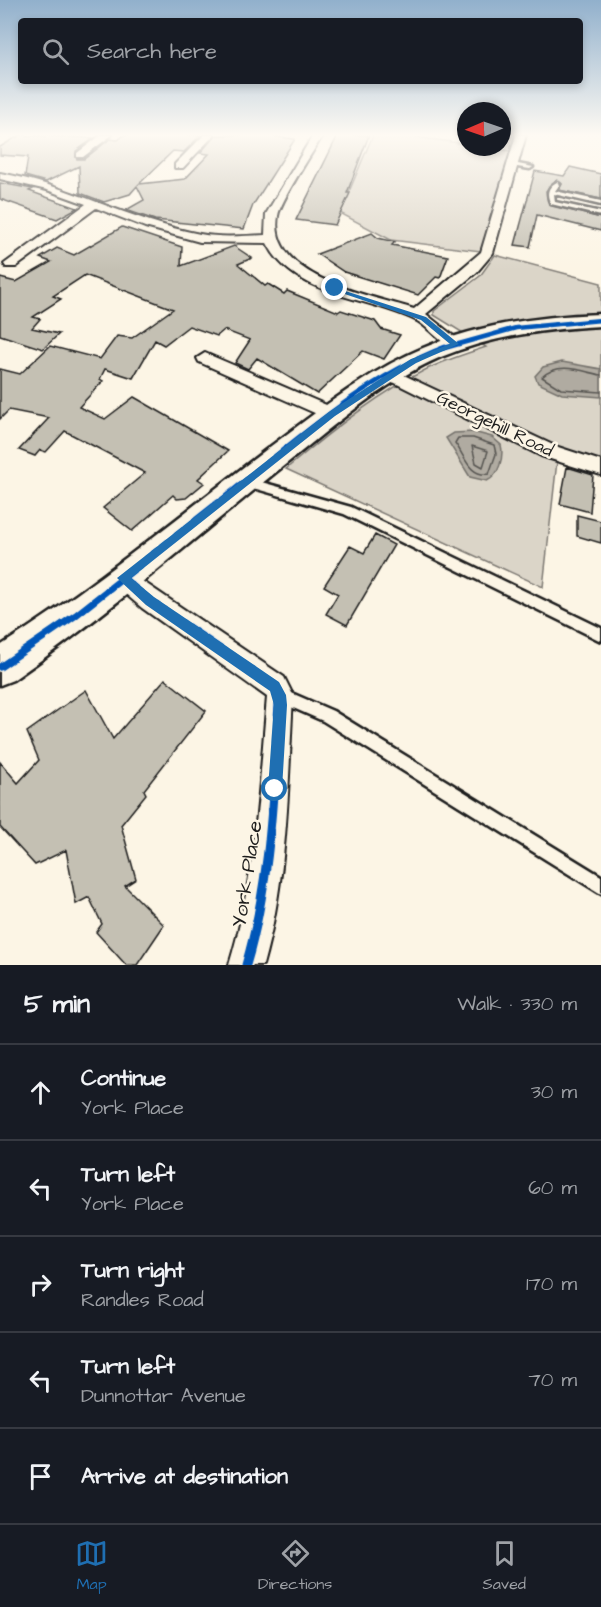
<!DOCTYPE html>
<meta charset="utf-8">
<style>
:root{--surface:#171b24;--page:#20242c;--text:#f1f3f6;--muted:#9ea1a6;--line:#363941;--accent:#1f6fb2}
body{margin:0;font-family:"Architects Daughter",sans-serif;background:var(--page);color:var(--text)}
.compass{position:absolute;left:457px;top:102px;width:54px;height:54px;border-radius:50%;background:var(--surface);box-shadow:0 3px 9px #0003;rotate:268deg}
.stop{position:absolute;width:18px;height:18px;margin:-14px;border:4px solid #1f6fb2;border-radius:50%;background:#fff}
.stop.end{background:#1f6fb2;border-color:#fff;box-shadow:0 2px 6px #0008}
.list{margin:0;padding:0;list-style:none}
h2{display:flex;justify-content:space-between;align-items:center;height:78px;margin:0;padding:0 24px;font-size:26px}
h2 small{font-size:20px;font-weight:400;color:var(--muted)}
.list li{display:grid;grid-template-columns:39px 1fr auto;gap:18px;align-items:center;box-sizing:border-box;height:96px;padding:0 24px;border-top:2px solid var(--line)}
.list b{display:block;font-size:22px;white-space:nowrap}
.list p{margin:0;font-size:20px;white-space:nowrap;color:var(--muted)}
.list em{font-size:20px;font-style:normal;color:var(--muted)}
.icon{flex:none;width:33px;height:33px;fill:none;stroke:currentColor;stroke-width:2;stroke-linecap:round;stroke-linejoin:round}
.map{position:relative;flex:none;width:601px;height:965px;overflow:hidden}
.search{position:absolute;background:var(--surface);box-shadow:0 3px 9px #0003;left:18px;right:18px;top:18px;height:66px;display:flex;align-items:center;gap:15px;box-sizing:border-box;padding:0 21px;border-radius:6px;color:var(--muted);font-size:22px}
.sheet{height:558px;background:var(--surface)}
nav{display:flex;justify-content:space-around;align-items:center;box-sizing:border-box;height:84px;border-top:2px solid var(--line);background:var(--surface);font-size:16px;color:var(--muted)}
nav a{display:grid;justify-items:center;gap:3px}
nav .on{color:var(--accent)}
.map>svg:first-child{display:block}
.green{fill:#dbd5c8;stroke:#7c7872;stroke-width:1.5}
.water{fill:#b0aba1;stroke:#75726c;stroke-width:1.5}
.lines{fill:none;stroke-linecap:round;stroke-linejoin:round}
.shore{stroke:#575551;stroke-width:1.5}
.building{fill:#c4c0b3;stroke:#1c1c1c;stroke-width:1.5}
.lane-casing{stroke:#1c1c1c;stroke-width:5}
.street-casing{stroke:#1c1c1c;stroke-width:4}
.secondary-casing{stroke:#1c1c1c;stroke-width:5}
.lane{fill:#fcf5e5;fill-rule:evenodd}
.street{fill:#fcf5e5;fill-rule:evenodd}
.secondary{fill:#fcf5e5;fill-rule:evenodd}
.cycleway-far3-casing{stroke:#fcf5e5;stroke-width:8}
.cycleway-far2-casing{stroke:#fcf5e5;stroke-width:9}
.cycleway-far1-casing{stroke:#fcf5e5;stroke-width:10}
.cycleway-casing{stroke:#fcf5e5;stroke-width:13}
.cycleway-far3{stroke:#0057b8;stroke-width:4.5}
.cycleway-far2{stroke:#0057b8;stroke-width:5}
.cycleway-far1{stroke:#0057b8;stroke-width:7}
.cycleway{stroke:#0057b8;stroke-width:9}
.route{fill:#1f6fb2}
.labels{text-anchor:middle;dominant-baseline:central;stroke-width:5;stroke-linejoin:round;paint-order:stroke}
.street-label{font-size:18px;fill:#1c1c1c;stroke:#fcf5e5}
.near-street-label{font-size:21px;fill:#1c1c1c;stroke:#fcf5e5}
</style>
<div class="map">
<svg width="601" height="965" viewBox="0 0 601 965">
<rect width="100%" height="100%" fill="#fcf5e5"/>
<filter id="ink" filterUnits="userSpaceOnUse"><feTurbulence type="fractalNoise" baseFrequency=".0167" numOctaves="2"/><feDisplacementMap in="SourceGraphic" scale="12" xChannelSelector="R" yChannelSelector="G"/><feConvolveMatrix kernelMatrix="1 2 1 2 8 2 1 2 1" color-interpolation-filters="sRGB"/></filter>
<g filter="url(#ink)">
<path class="green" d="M373 135H401L466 144V147L513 151 489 252 391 240 340 213Z
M495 255 601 283V462L557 461 543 587 286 469C328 433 376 395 425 370 445 360 465 354 486 347L434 315V311L480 276Z"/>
<path class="water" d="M562 362 601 369V397L562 394 538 383 535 376 543 367Z
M473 432 492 437 501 445C504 457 499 476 487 481L470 477 446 438 454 433Z"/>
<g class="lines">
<path class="shore" d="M601 375C581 371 559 361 542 377L561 389 601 392
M458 438H473L494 445 496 454 489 474C469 477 465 456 455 443Z
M472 446 488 451 483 467 476 463Z"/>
</g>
<path class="building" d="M20 135 94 138 76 151 77 159H84L110 139 118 140 124 135H201L184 152 173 151 139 184 185 179 209 154 200 153 216 135H264L295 139 253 205 244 229 155 220 126 210 144 200 137 186 130 194 104 202 80 193 79 166 46 182 25 176 28 157 0 155V147Z
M338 135H369L347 193H350L335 225 296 220Z
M570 167 601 174V199L559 190 562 184 556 180 546 191 549 205 601 218V231L537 215 530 247 515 245 535 171 564 176Z
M0 183 33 189 29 191 77 208 57 219 0 199Z
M122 227 182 247 181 266 234 246 252 258 238 264 265 286 268 284 284 294 287 291 338 312 341 310 375 321 381 329 400 335 384 359 363 351 317 394 257 358 248 369 235 363 250 340 224 330 217 336 189 326 164 345 155 340 133 378 105 369 100 379 103 381 79 407 105 419 134 397 228 451 198 479 204 483 186 498 177 499 173 495 132 531 103 508 145 473 65 431 46 452 40 450 35 456 19 450 49 418 9 410 0 419V369L20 374 50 346 100 359 117 336 132 338 173 309 85 275 53 296 61 299 33 317 40 319 32 328 59 334 43 349 0 335V278L16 282 51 262 40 258 57 248 74 255Z
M372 233 378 238 395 242 392 245 448 256 440 278 436 277 418 295 344 272 317 254Z
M567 467 593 475 590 512 560 504Z
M577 515 601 521V543L577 536Z
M375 535 394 545 347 625 326 614 338 594 324 586 350 546 364 553Z
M165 679 206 711 144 790 146 794 121 825 136 879 125 886 164 925 137 965H126L96 932 102 924 89 897 76 904 66 850 35 865 0 827V762L18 783 39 760 27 732 86 690 113 739Z"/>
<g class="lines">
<g class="lane-casing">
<path id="lane" d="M513 163 533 167 530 169 511 166V164Z
M557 182 560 184 555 191 601 201V205L554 194 555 202 601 212V216L551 204C546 195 547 187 557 182Z
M247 478 351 507 601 628V641L344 514 243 485 242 482 243 479Z
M280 688 333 711 601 876V894L323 721 275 700 273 695 275 690Z"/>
</g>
<g class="street-casing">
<path id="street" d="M101 135H112L83 157H77V153Z
M204 135H214L183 168H175V164Z
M313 135H323C313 152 280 201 278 216 267 278 371 295 414 309L481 252 516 135H526L493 253 477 272 426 314 460 341 463 344 460 347C445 351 429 326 415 320 366 296 294 297 267 243L200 242 145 227 96 208 16 267H6L4 264 86 204 47 190 0 179V173C69 185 131 221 200 234 221 238 243 236 265 235L266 214Z
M205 353 338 410 341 414 338 418H326L199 362 197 358Z
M391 369 555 446 601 461V475L541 456 385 378 383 374 385 370Z
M123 568 284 677 293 695C288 785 288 877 263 965H229C256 878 259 787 267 697L142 608 115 585 112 578 115 571Z"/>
</g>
<g class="secondary-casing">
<path id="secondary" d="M601 314V326C546 329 492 336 441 357 381 383 331 428 281 468 192 540 107 615 13 680L0 685V646C94 587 179 516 267 449 317 412 366 372 423 348 479 324 541 316 601 314Z"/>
</g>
<use href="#lane" class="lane"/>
<use href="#street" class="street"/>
<use href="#secondary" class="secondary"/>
<g class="cycleway-far3-casing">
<path id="cycleway-far3" d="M441 349 516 328 601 320"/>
</g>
<g class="cycleway-far2-casing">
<path id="cycleway-far2" d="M216 504C286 449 361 379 445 347"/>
</g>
<g class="cycleway-far1-casing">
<path id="cycleway-far1" d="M123 578 150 601 275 686 280 695 279 706
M0 667 76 615 218 503"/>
</g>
<g class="cycleway-casing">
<path id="cycleway" d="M246 965C271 880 273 792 279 704"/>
</g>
<use href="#cycleway-far3" class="cycleway-far3"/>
<use href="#cycleway-far2" class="cycleway-far2"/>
<use href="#cycleway-far1" class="cycleway-far1"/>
<use href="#cycleway" class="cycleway"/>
</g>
</g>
<linearGradient id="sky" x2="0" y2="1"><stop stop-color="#91b0cc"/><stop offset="0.5" stop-color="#fefaf3"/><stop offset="1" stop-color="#fefaf3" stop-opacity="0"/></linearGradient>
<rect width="601" height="270" fill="url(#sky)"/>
<path class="route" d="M333 287 426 317 459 344 416 363 335 416 131 578 154 597 279 682 286 695 287 705 282 789 275 796 268 789 274 705 270 691 146 605 117 578 329 412 411 359 450 344 421 320 333 290Z"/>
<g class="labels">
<g class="street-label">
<text transform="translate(495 424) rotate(26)">Georgehill Road</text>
</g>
<g class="near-street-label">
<text transform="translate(247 874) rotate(-81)">York Place</text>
</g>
</g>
</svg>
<svg class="compass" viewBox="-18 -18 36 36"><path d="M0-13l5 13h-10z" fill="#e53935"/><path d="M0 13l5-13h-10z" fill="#9ea1a6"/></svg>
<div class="stop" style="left:275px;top:789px"></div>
<div class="stop end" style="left:335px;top:288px"></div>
<div class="search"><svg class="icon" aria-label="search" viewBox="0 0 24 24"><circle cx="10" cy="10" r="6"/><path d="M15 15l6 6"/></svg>Search here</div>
</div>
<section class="sheet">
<h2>5 min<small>Walk · 330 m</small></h2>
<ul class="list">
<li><svg class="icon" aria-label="ahead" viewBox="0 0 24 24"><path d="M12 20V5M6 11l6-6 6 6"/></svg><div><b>Continue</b><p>York Place</p></div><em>30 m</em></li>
<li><svg class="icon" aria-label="left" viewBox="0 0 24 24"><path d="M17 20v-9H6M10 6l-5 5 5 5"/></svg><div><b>Turn left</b><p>York Place</p></div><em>60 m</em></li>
<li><svg class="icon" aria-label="right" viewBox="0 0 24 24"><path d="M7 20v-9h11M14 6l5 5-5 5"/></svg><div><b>Turn right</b><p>Randles Road</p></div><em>170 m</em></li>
<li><svg class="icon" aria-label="left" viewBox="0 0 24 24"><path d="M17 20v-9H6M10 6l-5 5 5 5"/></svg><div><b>Turn left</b><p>Dunnottar Avenue</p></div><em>70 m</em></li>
<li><svg class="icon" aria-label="arrive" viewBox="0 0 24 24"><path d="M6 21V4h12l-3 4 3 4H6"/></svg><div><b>Arrive at destination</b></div></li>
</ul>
</section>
<nav>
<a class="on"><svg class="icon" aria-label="map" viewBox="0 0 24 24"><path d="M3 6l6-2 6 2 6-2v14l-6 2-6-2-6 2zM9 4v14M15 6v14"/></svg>Map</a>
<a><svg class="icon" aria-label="directions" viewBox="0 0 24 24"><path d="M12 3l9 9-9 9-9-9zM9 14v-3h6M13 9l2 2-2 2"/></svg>Directions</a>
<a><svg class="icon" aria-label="saved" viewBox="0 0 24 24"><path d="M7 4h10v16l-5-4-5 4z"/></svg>Saved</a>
</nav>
